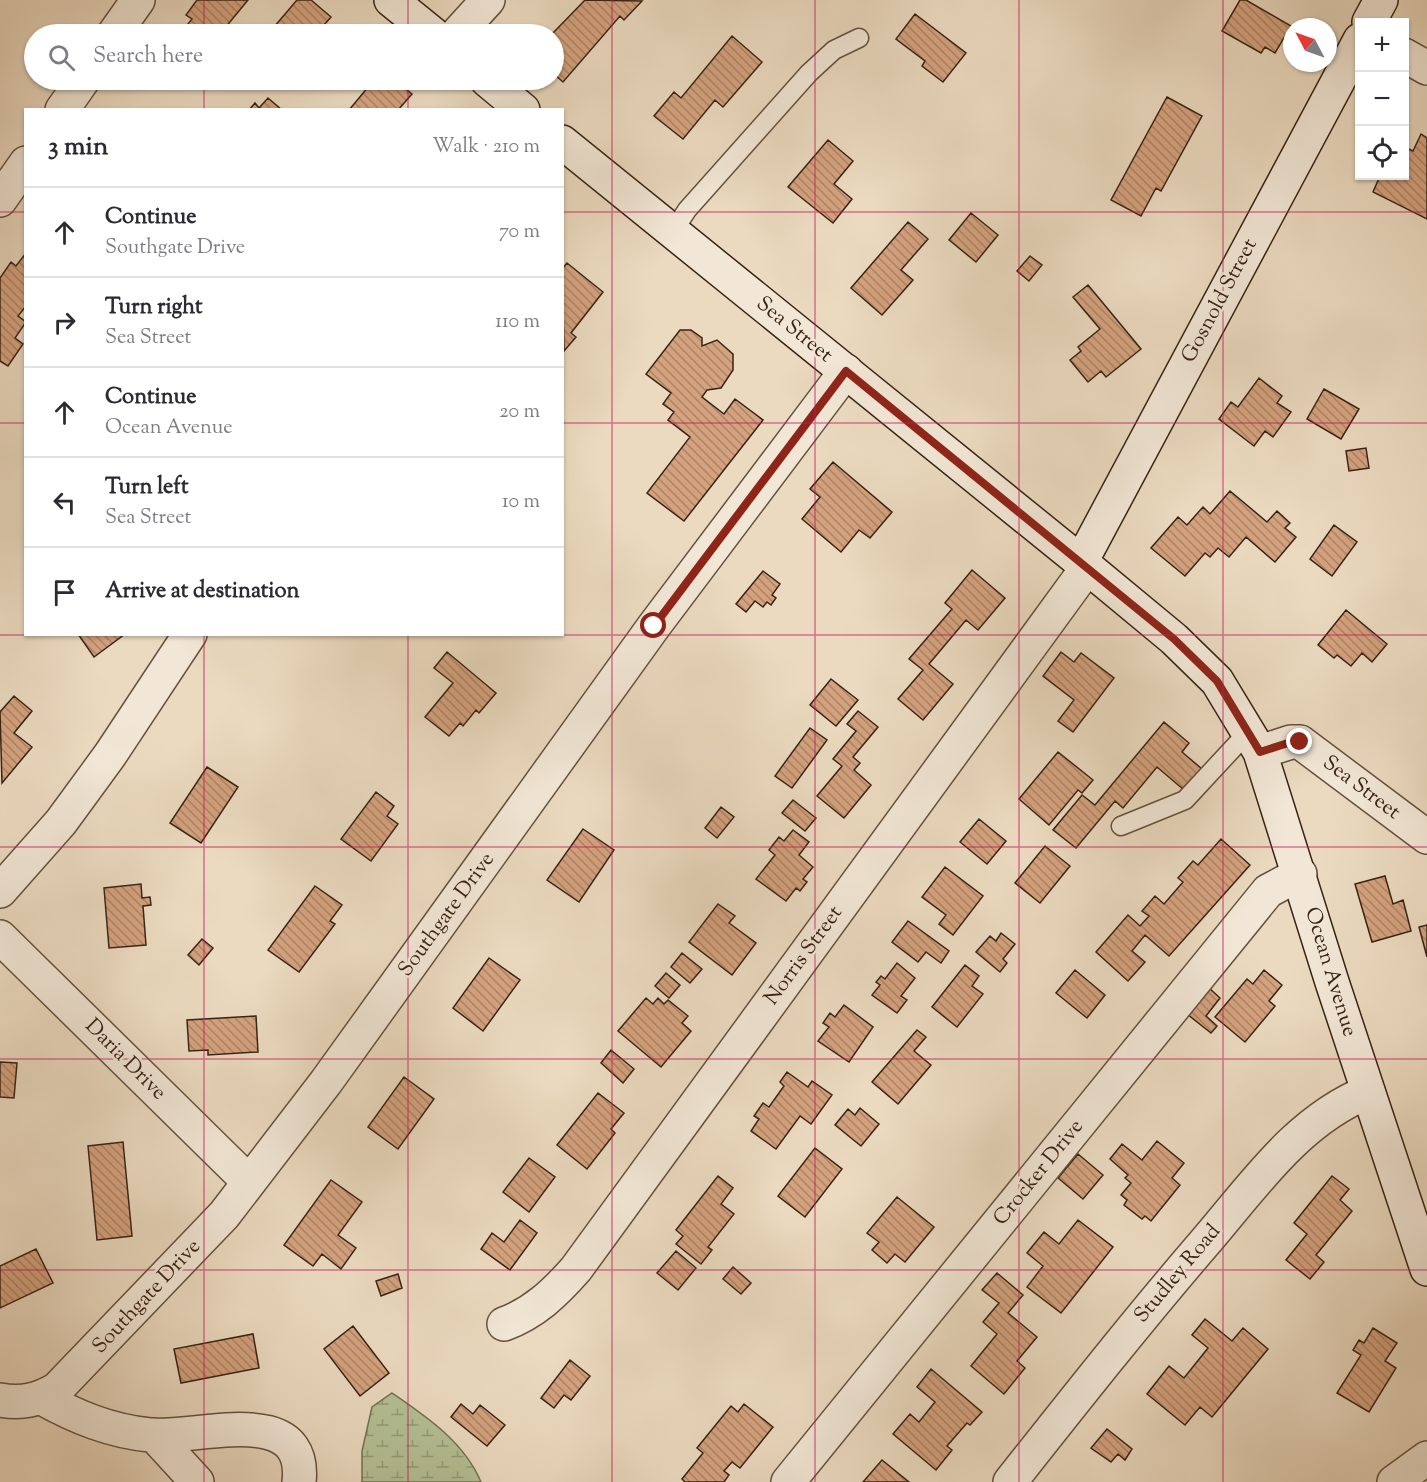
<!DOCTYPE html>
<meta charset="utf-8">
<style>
:root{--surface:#fff;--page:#f7f7f7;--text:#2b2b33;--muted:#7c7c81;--line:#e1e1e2}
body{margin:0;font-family:"Sorts Mill Goudy",serif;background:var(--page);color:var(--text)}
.controls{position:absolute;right:18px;top:18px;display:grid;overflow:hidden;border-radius:0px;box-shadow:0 2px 4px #0004}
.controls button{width:54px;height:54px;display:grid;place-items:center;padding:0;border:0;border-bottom:2px solid var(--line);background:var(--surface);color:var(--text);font:30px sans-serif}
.compass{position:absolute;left:1283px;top:18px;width:54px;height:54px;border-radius:50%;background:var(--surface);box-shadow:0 2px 4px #0004;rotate:311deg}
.stop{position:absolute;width:18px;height:18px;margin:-14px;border:4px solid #8f2418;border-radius:50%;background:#fff}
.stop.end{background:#8f2418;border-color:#fff;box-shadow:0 2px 6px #0008}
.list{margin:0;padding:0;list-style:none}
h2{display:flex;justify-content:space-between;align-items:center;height:78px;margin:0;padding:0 24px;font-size:26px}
h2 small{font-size:20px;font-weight:400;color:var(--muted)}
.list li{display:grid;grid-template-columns:39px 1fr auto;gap:18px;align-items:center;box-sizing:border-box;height:90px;padding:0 24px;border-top:2px solid var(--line)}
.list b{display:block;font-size:22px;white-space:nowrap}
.list p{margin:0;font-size:20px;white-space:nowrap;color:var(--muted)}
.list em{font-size:20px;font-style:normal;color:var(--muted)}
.icon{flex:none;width:33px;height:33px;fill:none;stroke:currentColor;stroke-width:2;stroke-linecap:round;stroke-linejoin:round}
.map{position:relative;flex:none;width:1427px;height:1482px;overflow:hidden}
.search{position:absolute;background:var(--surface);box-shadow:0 2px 4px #0004;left:24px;top:24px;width:540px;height:66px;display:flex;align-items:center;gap:15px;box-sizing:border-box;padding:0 21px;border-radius:33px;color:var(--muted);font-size:22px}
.panel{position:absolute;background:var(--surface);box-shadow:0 2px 4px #0004;left:24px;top:108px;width:540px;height:528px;border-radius:0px}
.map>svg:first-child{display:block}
.wetland{fill:url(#wetland-marsh);stroke:#767254;stroke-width:1.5}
.building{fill:url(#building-back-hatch);stroke:#382314;stroke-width:1.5}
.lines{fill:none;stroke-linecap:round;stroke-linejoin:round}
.lane-casing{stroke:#65513f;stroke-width:21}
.street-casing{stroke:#65513f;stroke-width:36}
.secondary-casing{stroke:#382314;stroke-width:36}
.lane{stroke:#f2e7d6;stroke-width:18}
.street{stroke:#f2e7d6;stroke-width:33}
.secondary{stroke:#f2e7d6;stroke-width:33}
.route{stroke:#8f2418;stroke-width:8}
.grid{fill:none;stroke:#c2185b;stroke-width:1.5;stroke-opacity:0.55}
.labels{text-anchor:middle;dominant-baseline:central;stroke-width:5;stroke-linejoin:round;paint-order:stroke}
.street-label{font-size:21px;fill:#382314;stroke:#f2e7d6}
</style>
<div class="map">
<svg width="1427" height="1482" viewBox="0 0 1427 1482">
<defs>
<pattern id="wetland-marsh" width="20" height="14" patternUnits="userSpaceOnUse" patternTransform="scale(1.5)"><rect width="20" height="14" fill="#b4c095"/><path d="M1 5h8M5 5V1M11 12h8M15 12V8" fill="none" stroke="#939c78"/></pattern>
<pattern id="building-back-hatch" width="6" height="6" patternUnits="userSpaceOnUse" patternTransform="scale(1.5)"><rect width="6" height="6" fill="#d4a27e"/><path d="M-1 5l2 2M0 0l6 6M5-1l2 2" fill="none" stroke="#ad8466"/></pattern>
</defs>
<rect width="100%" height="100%" fill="#ebdac0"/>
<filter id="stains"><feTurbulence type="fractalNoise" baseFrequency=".00333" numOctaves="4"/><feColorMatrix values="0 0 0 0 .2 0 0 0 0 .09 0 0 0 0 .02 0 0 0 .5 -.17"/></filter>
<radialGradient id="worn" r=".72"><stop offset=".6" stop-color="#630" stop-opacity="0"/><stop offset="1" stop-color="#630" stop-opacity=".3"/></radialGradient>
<path class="wetland" d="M392 1393C427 1417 464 1442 481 1482H362V1451L372 1407Z"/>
<path class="building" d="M197 0H248L220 34H180L192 19 186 15Z
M297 0H311L331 17 316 34H268Z
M585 0 642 1 624 20 620 16 563 82 554 74 552 34Z
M1240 0H1246L1291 26 1275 53 1265 47 1261 53 1222 31Z
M915 14 966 53 943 82 922 66 925 61 896 39Z
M732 36 762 62 723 107 715 100 683 139 654 116 674 92 681 98Z
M374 80H395L412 94 398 110H349Z
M1167 97 1202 116 1161 191 1156 188 1141 216 1111 200Z
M268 98 282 110H249L255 103 259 108Z
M1421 134 1427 138V219L1373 192 1380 176H1404V147L1413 151Z
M828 140 853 161 834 184 852 199 833 223 788 187Z
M971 213 998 235 976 262 949 240Z
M908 222 928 239 901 270 913 280 882 315 851 288Z
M26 253V306L18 316 26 322 15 338 23 344 8 366 0 361V278L11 262 16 266Z
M1030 256 1042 265 1029 281 1017 271Z
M567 263 603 292 571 333 576 337 564 351 562 269Z
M1088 285 1141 349 1106 377 1101 371 1088 382 1070 360 1081 351 1078 347 1100 329 1073 297Z
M680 330H691L702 338V346L717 340 733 354V370L721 388 707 390 702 397 724 414 735 399 763 420 684 521 647 493 690 437 668 420 674 412 663 404 671 393 646 374Z
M1259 378 1282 396 1277 403 1291 412 1273 437 1265 431 1254 446 1219 419 1231 402 1238 407Z
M1324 389 1359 409 1341 439 1307 419Z
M1366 448 1369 468 1349 471 1346 451Z
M833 462 892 512 870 538 859 530 841 552 802 519 820 497 810 489Z
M1230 491 1267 522 1277 511 1290 523 1285 528 1296 537 1275 562 1246 537 1229 557 1218 548 1210 557 1205 553 1185 576 1151 548 1178 517 1187 525 1203 507 1210 514Z
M1334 525 1357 542 1332 576 1310 559Z
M972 570 1005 598 978 630 966 620 929 664 953 684 923 720 898 699 923 670 909 659 952 609 945 603Z
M763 571 780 584 772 595 776 598 771 605 767 602 763 607 755 601 746 612 736 604Z
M1346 610 1387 644 1372 662 1362 653 1351 666 1337 655 1334 658 1318 645Z
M78 634H125L94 657Z
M447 652 496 693 479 713 476 710 463 726 460 723 449 736 425 717 453 683 434 668Z
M1061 652 1074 662 1081 653 1114 678 1073 732 1058 721 1074 700 1043 676Z
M831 679 858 700 836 726 810 705Z
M14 696 32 711 14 733 32 747 2 783 0 712Z
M858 711 878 727 853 757 860 763 854 770 871 785 844 818 817 796 842 766 833 759 856 731 847 724Z
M1164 722 1189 743 1182 752 1202 769 1184 790 1157 767 1123 808 1115 801 1076 848 1053 830 1082 795 1095 805Z
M810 728 827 740 792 788 775 776Z
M1058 752 1093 780 1082 793 1078 790 1049 825 1019 799Z
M207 767 238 787 201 843 170 823Z
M376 792 394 806 387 816 398 824 371 861 341 839Z
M793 800 816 818 805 831 782 813Z
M721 807 734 817 717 838 705 828Z
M979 819 1006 841 987 864 960 842Z
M583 829 614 850 579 902 547 880Z
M793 830 809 842 799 855 813 867 803 879 807 882 800 891 796 888 786 901 756 879 775 855 769 850 779 837 784 841Z
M1221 839 1250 865 1169 956 1145 935 1132 951 1145 962 1128 981 1096 952 1128 915 1140 926 1149 916 1142 911 1155 896 1164 904 1183 882 1178 878 1193 861 1198 865Z
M1045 846 1070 866 1040 903 1015 883Z
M945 867 983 896 953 935 939 924 946 915 922 897Z
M1385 876 1393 904 1403 900 1411 931 1372 942 1355 884Z
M141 884 142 898 150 897 151 905 143 906 146 945 109 948 104 888Z
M315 886 342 905 330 921 335 924 299 972 268 950Z
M718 904 735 916 729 923 756 943 732 975 689 942Z
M908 921 949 951 941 963 926 952 918 962 892 942Z
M1427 925V957L1419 927Z
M1001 933 1015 944 1003 959 1007 963 1000 972 976 952 990 936 996 941Z
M202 939 213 948 199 965 188 955Z
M682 953 702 969 690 983 671 967Z
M489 958 520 980 483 1031 453 1008Z
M897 963 915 978 901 996 907 1000 897 1013 872 995 880 985 876 982 881 976 885 979Z
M965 965 979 976 972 986 983 994 957 1027 932 1007Z
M1075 970 1105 995 1087 1018 1056 993Z
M1264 970 1282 985 1269 1001 1275 1006 1245 1042 1215 1017 1247 979 1253 984Z
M666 973 680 985 669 998 655 986Z
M1208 987 1220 998 1206 1016 1217 1026 1211 1033 1187 1014Z
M646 998 653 1004 658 998 664 1004 668 1000 688 1016 682 1023 691 1031 661 1067 618 1031Z
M844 1005 873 1027 849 1062 818 1041 829 1027 823 1023 830 1013 835 1017Z
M256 1016 258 1052 208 1055V1050L189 1051 187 1020Z
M917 1030 926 1037 914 1051 931 1065 898 1104 872 1082Z
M611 1050 634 1069 623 1083 601 1063Z
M0 1062 17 1063 14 1098 0 1097Z
M787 1072 808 1087 812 1081 832 1095 811 1124 800 1116 776 1149 751 1131 759 1119 754 1116 763 1103 769 1107 784 1086 780 1082Z
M404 1077 434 1099 398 1149 368 1127Z
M598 1093 624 1113 611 1129 615 1133 587 1169 557 1145Z
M860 1108 879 1124 861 1146 835 1125 848 1109 855 1115Z
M1157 1141 1184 1163 1172 1178 1180 1185 1151 1221 1145 1216 1142 1219 1124 1205 1127 1200 1121 1195 1131 1183 1125 1178 1128 1175 1110 1159 1122 1144 1142 1160Z
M123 1142 132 1236 97 1240 88 1146Z
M815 1148 842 1169 805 1217 778 1196Z
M1078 1154 1103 1175 1083 1199 1058 1178Z
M529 1158 555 1177 529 1212 503 1192Z
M718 1176 733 1188 721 1204 734 1214 708 1247 712 1250 701 1264 676 1244 683 1236 676 1230Z
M1332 1176 1349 1189 1340 1200 1352 1211 1316 1255 1324 1262 1310 1279 1286 1260 1307 1234 1294 1223Z
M331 1180 362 1202 338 1235 356 1248 341 1269 322 1254 313 1266 284 1245Z
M897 1197 934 1227 905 1262 895 1254 887 1263 872 1250 879 1242 867 1233Z
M520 1220 537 1233 510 1270 481 1249 492 1233 504 1242Z
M1078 1220 1113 1247 1061 1313 1027 1287 1043 1266 1027 1253 1044 1232 1059 1244Z
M36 1249 53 1283 0 1308V1266Z
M676 1251 696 1268 678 1290 657 1273Z
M733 1267 751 1283 741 1294 723 1279Z
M997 1273 1023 1295 1008 1313 1037 1337 1017 1361 1025 1368 1004 1394 971 1366 997 1334 983 1322 999 1303 982 1290Z
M398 1274 402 1288 381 1296 376 1281Z
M1205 1319 1232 1341 1243 1328 1268 1349 1212 1417 1200 1407 1185 1425 1147 1394 1169 1366 1184 1378 1208 1348 1192 1335Z
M353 1326 389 1373 360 1396 324 1349Z
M1373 1328 1397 1343 1385 1361 1396 1368 1369 1412 1337 1393 1361 1355 1353 1350 1359 1340 1364 1343Z
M253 1334 259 1368 181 1383 174 1349Z
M570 1360 590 1376 571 1400 564 1395 554 1408 541 1398Z
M931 1369 982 1412 970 1425 967 1423 947 1446 952 1450 936 1470 893 1434 910 1414 919 1422 935 1402 917 1387Z
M461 1404 473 1414 480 1405 505 1425 487 1446 451 1417Z
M744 1404 773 1427 740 1468 732 1462 724 1471 729 1475 724 1482H685L682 1479 703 1453 697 1448 731 1406 738 1412Z
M1107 1429 1132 1449 1125 1460 1118 1454 1111 1462 1091 1448Z
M882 1460 909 1482H863Z"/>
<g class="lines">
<g class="lane-casing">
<path id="lane" d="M674 230 687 210 809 73 834 50 859 38
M1121 826 1185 800 1249 731"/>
</g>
<g class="street-casing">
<path id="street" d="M114 34 138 0
M457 34 488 0
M1404 55 1427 68
M62 110 83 80
M0 200 26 163
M1260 752 1291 742H1300L1427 837
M0 891 61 822 110 755 190 634
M0 937 249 1182
M504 1324C534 1313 555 1293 576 1269L1087 568
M42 1398C76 1417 110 1431 150 1435 194 1440 308 1400 299 1482
M0 1400C22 1404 38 1400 57 1389L224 1215 326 1082 654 626 846 371
M154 1435 197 1482
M788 1482 1268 891 1300 874
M1010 1482C1074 1401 1138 1320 1206 1241 1254 1185 1298 1120 1368 1092
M1394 1482 1427 1458"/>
</g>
<g class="secondary-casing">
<path id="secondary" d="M391 0 433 34
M1369 22 1381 0
M487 80 523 110
M562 142 1081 562 1174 639 1217 681 1260 752 1332 982 1427 1269
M1081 562 1360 40"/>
</g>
<use href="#lane" class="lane"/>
<use href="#street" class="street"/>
<use href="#secondary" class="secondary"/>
</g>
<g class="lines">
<path class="route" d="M654 626 846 371 1174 639 1217 681 1260 752 1291 742H1300"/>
</g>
<path class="grid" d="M204 0V34M408 0V34M612 0V1482M815 0V1482M1019 0V1482M1223 0V1482M204 80V110M408 80V110M0 212H26M562 212H1427M0 423H26M562 423H1427M204 634V1482M408 634V1482M0 635H1427M0 847H1427M0 1059H1427M0 1270H1427"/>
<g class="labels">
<g class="street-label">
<text transform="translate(1220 301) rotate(-62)">Gosnold Street</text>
<text transform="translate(794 330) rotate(39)">Sea Street</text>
<text transform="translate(1361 788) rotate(37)">Sea Street</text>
<text transform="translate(447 915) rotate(-54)">Southgate Drive</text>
<text transform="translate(804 956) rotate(-54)">Norris Street</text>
<text transform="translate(1330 972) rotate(73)">Ocean Avenue</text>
<text transform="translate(125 1060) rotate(45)">Daria Drive</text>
<text transform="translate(1039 1173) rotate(-51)">Crocker Drive</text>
<text transform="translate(1178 1274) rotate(-50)">Studley Road</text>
<text transform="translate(147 1297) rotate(-47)">Southgate Drive</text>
</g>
</g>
<rect width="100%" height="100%" filter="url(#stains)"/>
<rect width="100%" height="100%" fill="url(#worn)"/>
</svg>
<div class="controls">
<button>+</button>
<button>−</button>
<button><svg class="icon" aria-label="locate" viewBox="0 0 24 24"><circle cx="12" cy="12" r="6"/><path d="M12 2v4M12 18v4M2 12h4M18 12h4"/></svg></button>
</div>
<svg class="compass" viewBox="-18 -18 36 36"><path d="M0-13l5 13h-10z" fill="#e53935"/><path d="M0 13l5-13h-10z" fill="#7c7c81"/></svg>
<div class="stop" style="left:654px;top:626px"></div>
<div class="stop end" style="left:1300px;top:742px"></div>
<div class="search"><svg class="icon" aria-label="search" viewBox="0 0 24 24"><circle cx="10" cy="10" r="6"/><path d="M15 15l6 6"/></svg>Search here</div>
<section class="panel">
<h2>3 min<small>Walk · 210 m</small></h2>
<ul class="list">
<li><svg class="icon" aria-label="ahead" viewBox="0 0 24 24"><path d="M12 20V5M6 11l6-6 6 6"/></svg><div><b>Continue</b><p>Southgate Drive</p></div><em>70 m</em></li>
<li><svg class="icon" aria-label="right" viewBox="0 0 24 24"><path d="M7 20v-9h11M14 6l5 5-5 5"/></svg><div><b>Turn right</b><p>Sea Street</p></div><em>110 m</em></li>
<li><svg class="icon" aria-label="ahead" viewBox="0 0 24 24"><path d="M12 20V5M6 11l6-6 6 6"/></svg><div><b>Continue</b><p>Ocean Avenue</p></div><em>20 m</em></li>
<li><svg class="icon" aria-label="left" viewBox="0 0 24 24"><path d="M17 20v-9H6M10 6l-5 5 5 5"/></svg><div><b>Turn left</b><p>Sea Street</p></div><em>10 m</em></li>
<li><svg class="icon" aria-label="arrive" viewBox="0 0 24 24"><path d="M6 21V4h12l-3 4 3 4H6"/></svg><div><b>Arrive at destination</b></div></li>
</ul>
</section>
</div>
